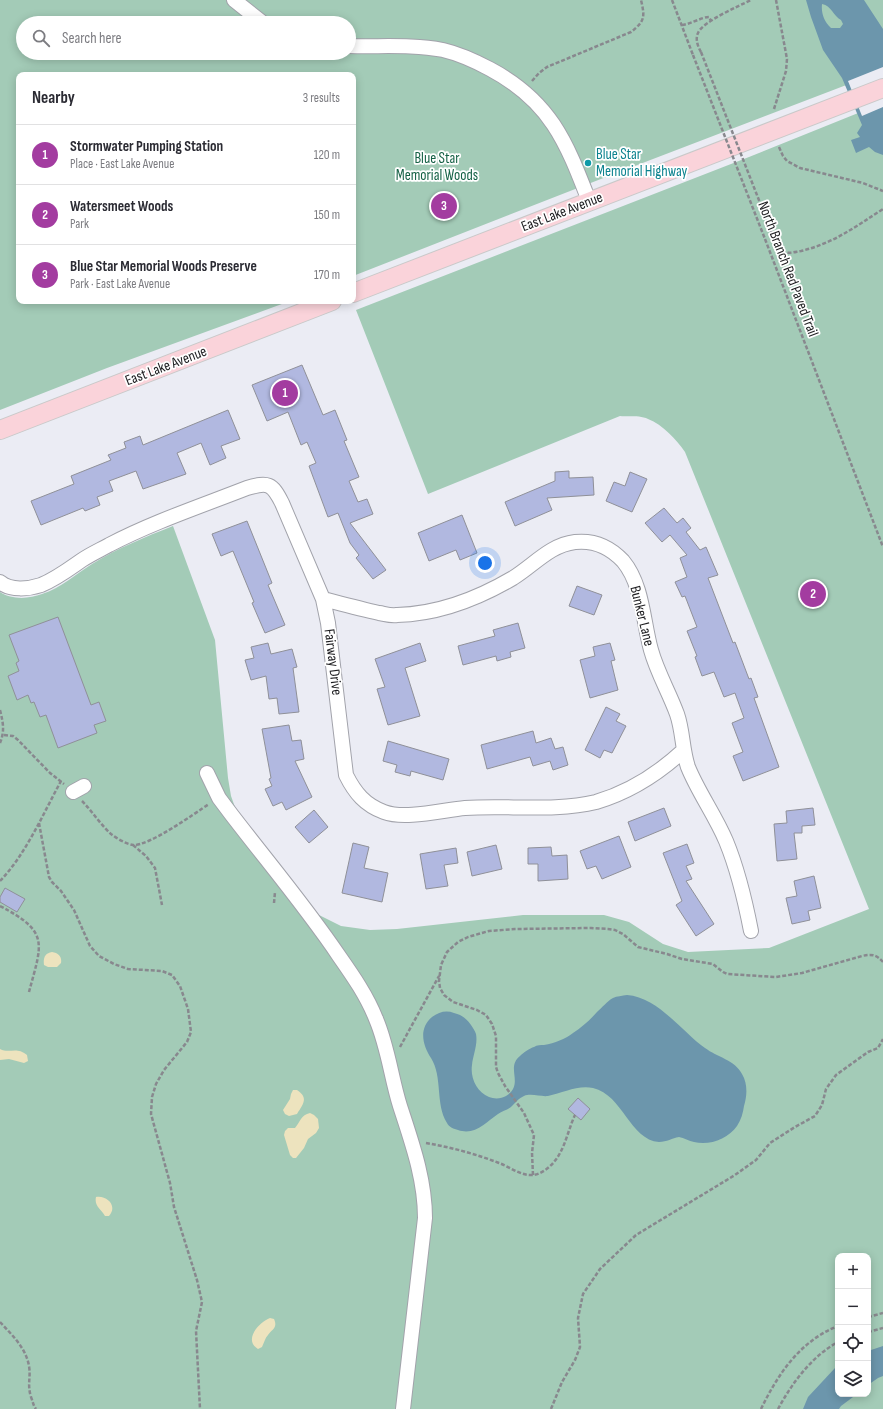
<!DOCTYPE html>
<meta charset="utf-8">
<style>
:root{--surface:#fff;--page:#f7f7f7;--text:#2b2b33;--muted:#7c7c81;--line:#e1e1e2;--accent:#a33ca0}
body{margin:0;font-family:"Sofia Sans Condensed",sans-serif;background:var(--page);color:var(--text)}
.controls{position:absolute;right:12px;bottom:12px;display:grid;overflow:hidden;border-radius:8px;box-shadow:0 2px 10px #0003}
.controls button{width:36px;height:36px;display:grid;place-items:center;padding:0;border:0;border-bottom:1px solid var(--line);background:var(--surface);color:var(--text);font:20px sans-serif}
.you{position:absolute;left:485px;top:563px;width:14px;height:14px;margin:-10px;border:3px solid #fff;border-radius:50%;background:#1a73e8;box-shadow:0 0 0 6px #1a73e833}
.badge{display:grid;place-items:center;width:26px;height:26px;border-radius:50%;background:var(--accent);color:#fff;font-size:13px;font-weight:700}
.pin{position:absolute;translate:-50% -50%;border:2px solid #fff;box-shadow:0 1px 4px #0006}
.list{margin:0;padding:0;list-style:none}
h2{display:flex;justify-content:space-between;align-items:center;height:52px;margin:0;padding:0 16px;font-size:17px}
h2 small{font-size:13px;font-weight:400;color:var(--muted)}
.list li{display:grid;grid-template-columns:26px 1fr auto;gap:12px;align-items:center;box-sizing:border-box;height:60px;padding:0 16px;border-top:1px solid var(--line)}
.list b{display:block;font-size:15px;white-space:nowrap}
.list p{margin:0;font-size:13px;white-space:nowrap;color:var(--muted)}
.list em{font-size:13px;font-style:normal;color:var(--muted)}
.icon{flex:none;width:22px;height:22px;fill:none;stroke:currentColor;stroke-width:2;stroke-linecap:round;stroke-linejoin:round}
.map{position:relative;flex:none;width:883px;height:1409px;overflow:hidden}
.search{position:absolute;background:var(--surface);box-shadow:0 2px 10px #0003;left:16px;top:16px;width:340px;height:44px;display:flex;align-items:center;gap:10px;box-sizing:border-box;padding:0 14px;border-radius:22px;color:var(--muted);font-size:15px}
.panel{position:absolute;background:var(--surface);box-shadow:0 2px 10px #0003;left:16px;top:72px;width:340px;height:232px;border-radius:8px}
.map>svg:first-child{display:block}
.green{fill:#a3cbb7;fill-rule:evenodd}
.sand{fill:#ede3be}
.water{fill:#6c96ac;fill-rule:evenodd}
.pier{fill:#ebecf4}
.building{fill:#b1b8e0;stroke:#8f9098}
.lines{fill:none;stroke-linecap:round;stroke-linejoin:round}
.minor-casing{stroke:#a2a3ab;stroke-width:16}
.major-casing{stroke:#c9c9c9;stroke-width:20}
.path{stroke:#88888e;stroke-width:2.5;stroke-dasharray:4 2;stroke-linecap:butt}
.minor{stroke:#fff;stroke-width:14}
.major{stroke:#fad3da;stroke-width:18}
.path-bridge{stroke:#88888e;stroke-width:2.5;stroke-dasharray:4 2;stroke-linecap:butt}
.culture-dot{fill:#0f9aa8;stroke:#fff;stroke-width:1.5}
.labels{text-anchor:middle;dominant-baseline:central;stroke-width:3.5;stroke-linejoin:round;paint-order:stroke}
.culture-label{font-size:15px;fill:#0d838f;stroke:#fff;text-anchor:start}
.park-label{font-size:15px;fill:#156145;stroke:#fff}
.street-label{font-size:15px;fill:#1d1d20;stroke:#fff}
</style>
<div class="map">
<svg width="883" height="1409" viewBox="0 0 883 1409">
<rect width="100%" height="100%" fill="#ebecf4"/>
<path class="green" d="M0 0H883V71L606 177 353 276V75H19V301H290L107 368 0 410ZM23 23H349V53H23Z
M883 103V1409H0V592C12 600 29 599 42 594 61 588 76 574 92 564 118 548 145 537 173 526L215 640 228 778 231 796 236 810 306 902 319 915 341 926 370 930 397 929 523 915H604L629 922 663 944 688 952 769 948 869 909 685 452C676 439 663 425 648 419 640 415 628 417 620 416L428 494 356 310 749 157ZM838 1256H868V1394H838Z"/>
<path class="sand" d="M52 952C59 953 62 957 61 963L57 967H48L44 965C43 958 45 953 52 952Z
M0 1049C10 1054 16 1046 27 1055L28 1061 24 1063 9 1059 0 1060Z
M293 1090H297C309 1098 303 1104 297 1114L289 1116 285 1114 283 1110 290 1099 291 1094Z
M310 1113 314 1115 318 1119 319 1128 316 1133 308 1139 304 1148 296 1158H293L290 1155 284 1135 285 1131 288 1128H295C300 1122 301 1115 310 1113Z
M96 1197C107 1195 118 1206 109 1216H105C101 1209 94 1206 96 1197Z
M270 1318 274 1319C278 1328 272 1329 268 1335 265 1338 264 1343 262 1347L258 1349C243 1340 259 1322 270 1318Z"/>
<path class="water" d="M806 0H864L881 26 883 29V155L875 152 869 147 856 153 851 140 860 137 857 133 862 125 842 78 823 50 811 17ZM822 4C832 6 833 16 841 20L843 24 840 28H831C824 22 821 13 822 4Z
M627 995C658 997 682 1032 705 1048 717 1057 735 1060 742 1074 748 1084 747 1096 744 1106 743 1113 741 1120 737 1126 728 1139 709 1146 694 1142 689 1141 684 1138 679 1137 672 1138 667 1142 659 1142 630 1140 623 1095 593 1088 577 1085 563 1093 548 1096 541 1097 531 1093 524 1096 519 1098 515 1103 511 1107 507 1110 502 1111 498 1114 486 1122 475 1136 458 1130 454 1129 449 1127 447 1123 435 1104 443 1077 431 1058 423 1046 418 1029 432 1017 439 1012 446 1010 454 1013 462 1015 466 1018 471 1025 473 1028 475 1031 476 1034 478 1045 473 1055 472 1065 470 1078 477 1092 489 1097 494 1099 501 1099 506 1096 525 1084 505 1068 520 1056 523 1053 530 1048 534 1047 537 1045 541 1045 544 1045 555 1043 565 1039 573 1033 582 1027 590 1020 597 1012 602 1008 607 1001 613 998 617 996 622 996 627 995Z
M883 1346V1376L878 1378 868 1385V1351Z
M838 1366V1394H857L841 1406 839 1409H803L808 1397 835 1368Z"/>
<path class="pier" d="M883 67V107L862 116 848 81Z"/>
<path class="building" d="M302 365 323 415 335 410 347 440 344 441 359 477 349 481 358 502 367 499 373 514 350 523 386 570 373 579 356 558 359 555 350 543 338 513 328 517 309 466 316 463 307 442 301 445 288 412 267 421 252 385Z
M228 410 240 439 221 446 226 458 210 465 201 443 177 453 186 474 143 489 136 471 109 481 113 491 97 497 100 505 85 511 83 508 41 525 31 501 74 484 71 476 111 460 108 455 126 448 124 442 140 436 143 445Z
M569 471V478L593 477 594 495 547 498 552 510 515 526 505 502 555 481V472Z
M630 472 647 479 632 512 606 501 614 482 625 486Z
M664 508 677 523 683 518 691 528 686 532 700 550 706 547 718 575 708 578 733 643 735 642 749 679 751 678 758 697 754 698 779 767 743 781 733 756 743 752 732 723 744 718 735 693 724 697 714 672 702 676 695 657 697 656 687 631 697 627 685 596 682 597 675 582 687 577 680 558 687 555 670 535 662 542 645 523Z
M462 515 477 553 460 560 456 550 429 561 418 533Z
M247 521 272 583 268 585 285 625 265 633 252 603 254 602 233 551 221 556 212 534Z
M577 586 602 595 594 615 569 606Z
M58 617 91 705 99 702 106 721 94 725 97 733 58 748 46 715 40 717 34 702 31 703 28 695 17 700 8 676 19 671 16 663 19 661 9 635Z
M518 623 525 648 510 652 511 657 497 661 496 656 463 665 458 646 495 636 493 630Z
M268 643 271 654 292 649 297 667 293 668 299 712 279 714 277 698 269 699 266 676 251 680 245 660 254 658 251 647Z
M420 643 426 661 405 668 420 716 388 725 377 689 385 687 375 659Z
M610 643 615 660 611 661 618 690 590 698 580 660 595 656 593 647Z
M606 707 620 714 616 721 626 726 612 753 604 750 600 758 585 750Z
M289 725 292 741 301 740 304 759 295 761 312 797 286 810 282 802 273 806 265 789 272 786 269 779 271 778 262 729Z
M533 731 536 743 551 738 555 749 563 747 568 765 553 770 550 761 533 766 530 757 487 769 481 745Z
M388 741 449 759 443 780 411 771 410 776 395 772 397 765 383 761Z
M664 808 671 826 635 841 628 822Z
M813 808 815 825 802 826V833H794L797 859 777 861 774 824 787 823 786 811Z
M314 810 328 827 309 843 295 827Z
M619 836 631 867 602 879 596 866 587 869 580 851Z
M353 843 369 847 364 868 388 873 382 902 342 893Z
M687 844 694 863 686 866 692 879 686 881 714 924 696 936 676 905 682 901 663 853Z
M496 845 502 869 472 876 467 852Z
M551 847 552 856 567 855 568 879 538 881V864H528V848Z
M456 848 458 863 444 865 448 886 426 889 420 854Z
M814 876 821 908 808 911 810 920 792 924 786 898 797 896 794 881Z
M5 888 25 899 17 912 0 902V897Z
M578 1098 590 1109 581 1120 568 1109Z"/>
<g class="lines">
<g class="minor-casing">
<path id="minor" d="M234 0 263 23
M349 46C380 47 412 44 443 50 460 54 475 61 490 69 550 101 566 141 589 201
M0 582C10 591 29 589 41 585 56 579 69 569 82 560 91 554 100 550 109 545 153 522 201 506 247 488 268 482 272 483 282 503L323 599 328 623 346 775C355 793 365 805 384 812 405 820 443 810 465 808 507 805 555 812 596 802 630 792 658 774 684 750
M323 599C342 604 360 609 379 613 385 614 391 616 397 615 438 614 479 598 513 578 534 565 550 545 575 542 594 540 610 547 623 561 643 585 643 622 651 650 657 672 669 692 677 714 683 731 682 749 688 767 698 792 715 815 726 841 738 870 745 900 751 931
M207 773 219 798 231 814C267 861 306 907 339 956 353 976 367 996 376 1019 388 1047 391 1077 400 1106 412 1143 425 1179 425 1218L403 1409
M73 792 84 786"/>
</g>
<g class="major-casing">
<path id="major" d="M353 293 883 88
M0 430 332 301"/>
</g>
<path class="path" d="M672 0 693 55
M682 25C691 24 702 17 709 17L711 21
M701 52C698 47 695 39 698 33 702 22 739 6 751 0
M532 81 539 73 547 67 631 32C645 21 645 17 641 0
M774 109 786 71 787 59 776 0
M779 147 783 156 787 161 800 168 863 183 883 191
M773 236C774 241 776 247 780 250 786 255 794 252 801 251 834 243 855 227 883 209
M765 239 883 547
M0 710C3 722 5 731 0 743
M4 735 13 736 18 740 50 773 64 784
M82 801C92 811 100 824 111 834 116 838 126 844 133 845 149 846 194 814 209 804
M39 823 49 877 52 882 61 891 74 910 90 946 99 956 114 964 128 969 162 971 172 975 180 986 188 1009 191 1032 187 1042 164 1070 156 1084 152 1097 151 1114 170 1183 174 1207 197 1280 202 1302 196 1331 200 1409
M133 845 146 856 155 868 162 905
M0 881C26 854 43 814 61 781
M274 903 275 892
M0 906C50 932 42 943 29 992
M400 1047 439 976
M426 1143C450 1147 476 1154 499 1163 510 1167 521 1176 533 1175 541 1174 549 1168 554 1162 565 1149 568 1130 575 1115
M533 1175 532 1153 534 1135 524 1113 505 1086 498 1073 496 1067V1036L492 1024 486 1015 477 1010 453 1002 444 995 440 988 439 981 441 965 447 952 458 942 468 937 489 931 515 929 591 928 608 929 615 930 623 934 638 947 667 954 682 959 713 964 723 972 727 974 776 977 802 973 862 956C871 954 876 954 883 962
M868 1317 883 1313
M0 1322C12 1335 26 1348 29 1366 31 1378 27 1384 31 1397 33 1402 33 1405 36 1409
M868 1332 883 1328
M551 1409 562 1382 575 1360 580 1347 578 1318 583 1294 600 1269 636 1235 735 1175 756 1160 770 1143 795 1127 815 1116 822 1105 826 1089 836 1075 868 1052 878 1048 883 1039
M761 1409C778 1374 800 1341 838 1326
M778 1409C792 1383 812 1356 838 1342"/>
<use href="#minor" class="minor"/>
<use href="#major" class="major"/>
<path class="path-bridge" d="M701 52 773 236
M693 55 765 239"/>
</g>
<circle class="culture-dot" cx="588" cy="163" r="4"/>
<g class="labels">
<g class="culture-label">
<text x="596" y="154">Blue Star<tspan x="596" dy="17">Memorial Highway</tspan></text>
</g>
<g class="park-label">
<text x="437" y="158">Blue Star<tspan x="437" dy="17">Memorial Woods</tspan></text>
</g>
<g class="street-label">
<text transform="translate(562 212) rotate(-21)">East Lake Avenue</text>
<text transform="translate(788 269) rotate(69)">North Branch Red Paved Trail</text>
<text transform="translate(166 366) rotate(-21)">East Lake Avenue</text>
<text transform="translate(642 616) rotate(76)">Bunker Lane</text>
<text transform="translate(333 662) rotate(83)">Fairway Drive</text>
</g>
</g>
</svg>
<div class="controls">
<button>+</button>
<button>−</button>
<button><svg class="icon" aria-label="locate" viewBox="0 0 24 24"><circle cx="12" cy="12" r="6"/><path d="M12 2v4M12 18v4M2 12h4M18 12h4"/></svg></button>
<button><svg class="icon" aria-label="layers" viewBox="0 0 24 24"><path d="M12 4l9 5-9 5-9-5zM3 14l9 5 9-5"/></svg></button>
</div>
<div class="you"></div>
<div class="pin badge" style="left:285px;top:393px">1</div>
<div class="pin badge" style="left:813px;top:594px">2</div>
<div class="pin badge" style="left:444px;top:206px">3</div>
<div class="search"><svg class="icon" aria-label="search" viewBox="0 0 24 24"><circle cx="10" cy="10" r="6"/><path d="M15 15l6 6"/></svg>Search here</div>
<section class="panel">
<h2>Nearby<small>3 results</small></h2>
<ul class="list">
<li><span class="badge">1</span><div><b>Stormwater Pumping Station</b><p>Place · East Lake Avenue</p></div><em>120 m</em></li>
<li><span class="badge">2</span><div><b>Watersmeet Woods</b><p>Park</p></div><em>150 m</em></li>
<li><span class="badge">3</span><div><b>Blue Star Memorial Woods Preserve</b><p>Park · East Lake Avenue</p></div><em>170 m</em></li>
</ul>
</section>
</div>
